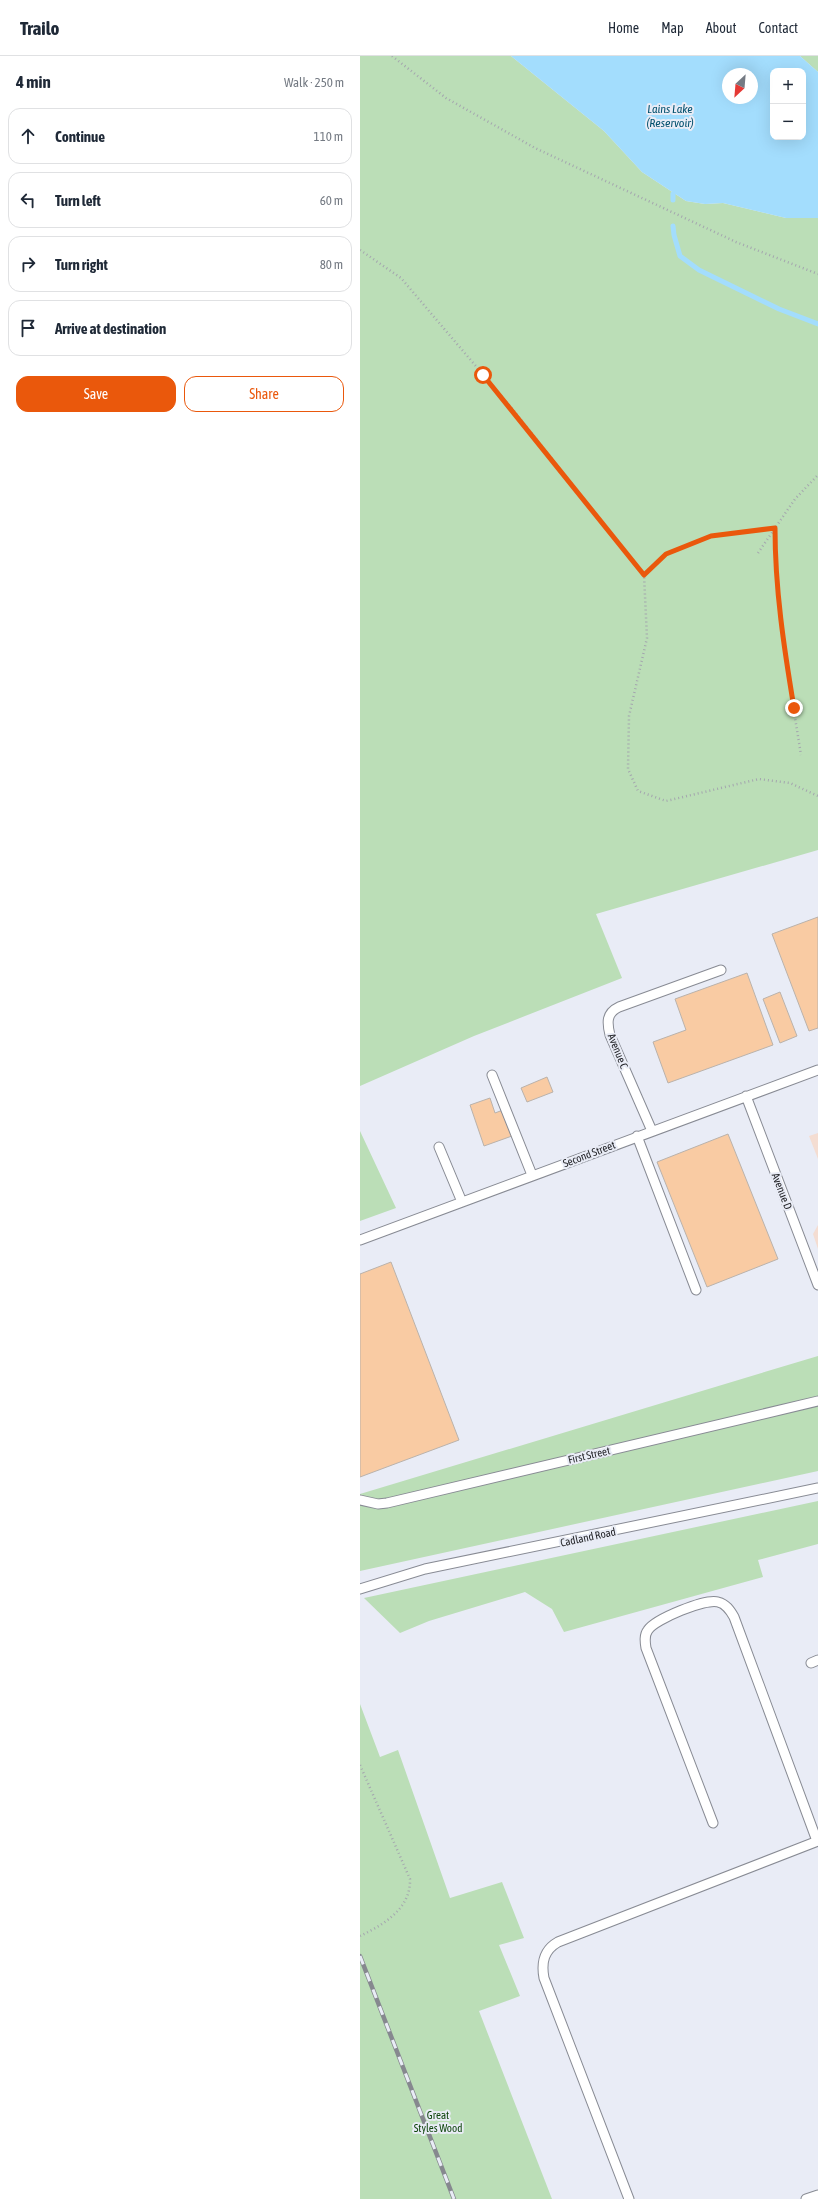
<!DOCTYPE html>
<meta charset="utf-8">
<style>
:root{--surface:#fff;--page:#f2f2f3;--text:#1f2937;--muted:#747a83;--line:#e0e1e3;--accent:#ea580c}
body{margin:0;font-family:"Asap Condensed",sans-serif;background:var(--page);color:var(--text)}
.controls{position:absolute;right:12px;top:12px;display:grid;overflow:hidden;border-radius:8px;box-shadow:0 4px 16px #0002}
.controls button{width:36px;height:36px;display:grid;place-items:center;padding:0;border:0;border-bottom:1px solid var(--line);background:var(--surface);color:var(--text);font:20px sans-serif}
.compass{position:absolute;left:362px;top:12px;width:36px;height:36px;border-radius:50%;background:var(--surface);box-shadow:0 4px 16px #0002;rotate:206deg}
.stop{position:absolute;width:12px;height:12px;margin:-9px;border:3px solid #ea580c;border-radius:50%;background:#fff}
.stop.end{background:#ea580c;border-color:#fff;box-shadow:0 1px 4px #0008}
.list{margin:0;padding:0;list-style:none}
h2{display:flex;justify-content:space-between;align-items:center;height:52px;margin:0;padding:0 16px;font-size:17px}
h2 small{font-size:13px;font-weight:400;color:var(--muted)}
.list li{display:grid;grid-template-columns:26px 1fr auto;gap:12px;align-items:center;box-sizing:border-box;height:56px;margin:0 8px 8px;padding:0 8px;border:1px solid var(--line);border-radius:12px}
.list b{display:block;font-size:15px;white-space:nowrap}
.list em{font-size:13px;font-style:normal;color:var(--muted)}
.actions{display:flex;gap:8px;padding:12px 16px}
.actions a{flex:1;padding:9px 0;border:1px solid var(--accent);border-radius:12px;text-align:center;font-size:14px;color:var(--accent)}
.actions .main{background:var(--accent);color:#fff}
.icon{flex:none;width:22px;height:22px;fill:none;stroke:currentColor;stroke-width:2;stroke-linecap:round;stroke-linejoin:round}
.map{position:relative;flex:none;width:458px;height:2143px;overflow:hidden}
header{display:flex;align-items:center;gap:24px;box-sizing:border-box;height:56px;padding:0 20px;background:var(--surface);border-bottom:1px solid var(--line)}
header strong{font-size:19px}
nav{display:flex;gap:22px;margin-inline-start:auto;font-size:14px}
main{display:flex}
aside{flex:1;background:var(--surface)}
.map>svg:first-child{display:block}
.industrial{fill:#f4ddd2}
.green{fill:#bbdeb7}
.water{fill:#a3ddfd;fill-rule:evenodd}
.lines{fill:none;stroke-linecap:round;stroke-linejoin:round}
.stream{stroke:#a3ddfd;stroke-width:5}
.building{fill:#f9cba3;stroke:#bab2ab}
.lane-casing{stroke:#888b94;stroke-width:11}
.path{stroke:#a4a6ae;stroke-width:2.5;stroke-dasharray:1 3;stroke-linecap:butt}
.lane{stroke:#fff;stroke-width:9}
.rail-casing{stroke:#86888f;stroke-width:4.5}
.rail{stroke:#e9ecf6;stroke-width:3;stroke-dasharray:9;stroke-linecap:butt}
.route{stroke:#ea580c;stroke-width:5}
.labels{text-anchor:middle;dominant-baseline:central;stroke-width:4;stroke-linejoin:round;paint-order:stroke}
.street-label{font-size:11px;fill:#1e1f23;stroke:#e9ecf6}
.park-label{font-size:11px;fill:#0d450b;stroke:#e9ecf6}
.water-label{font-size:12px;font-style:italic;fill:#004f6d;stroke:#e9ecf6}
</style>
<header>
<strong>Trailo</strong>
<nav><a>Home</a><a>Map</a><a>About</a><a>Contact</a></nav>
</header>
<main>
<aside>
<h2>4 min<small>Walk · 250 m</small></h2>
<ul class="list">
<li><svg class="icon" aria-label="ahead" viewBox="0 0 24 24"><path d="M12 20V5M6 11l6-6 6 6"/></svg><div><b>Continue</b></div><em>110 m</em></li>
<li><svg class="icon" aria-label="left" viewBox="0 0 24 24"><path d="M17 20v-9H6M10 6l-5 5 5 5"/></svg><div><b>Turn left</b></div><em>60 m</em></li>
<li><svg class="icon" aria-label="right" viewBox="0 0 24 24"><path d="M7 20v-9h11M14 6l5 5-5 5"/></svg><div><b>Turn right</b></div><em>80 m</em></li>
<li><svg class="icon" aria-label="arrive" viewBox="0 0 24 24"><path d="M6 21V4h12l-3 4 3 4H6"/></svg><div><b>Arrive at destination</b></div></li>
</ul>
<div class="actions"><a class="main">Save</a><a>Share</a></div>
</aside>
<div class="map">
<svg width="458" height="2143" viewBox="0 0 458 2143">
<rect width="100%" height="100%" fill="#e9ecf6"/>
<path class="industrial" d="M458 1077V1103L449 1080Z
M458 1169V1193L453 1178Z"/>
<path class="green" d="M0 0H151L244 75 282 116 326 145 345 148 363 147 426 162H458V794L236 858 262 922 114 980 0 1030Z
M440 0H458V16Z
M0 1075 36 1152 0 1165Z
M458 1300V1415L0 1515V1438Z
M458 1445V1488L398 1504 403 1521 204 1576 192 1553 165 1536 69 1565 40 1577 4 1542Z
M0 1648 20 1701 38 1694 90 1842 142 1826 164 1882 139 1889 160 1940 119 1955 192 2143H0Z"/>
<path class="water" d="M151 0H440L458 16V162H426L363 147 345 148 326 145 282 116 244 75ZM413 15H443V81H413ZM368 18H392V42H368Z"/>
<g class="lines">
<path class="stream" d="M313 138V144
M313 170 314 179 320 200 339 214 419 253 458 268"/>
</g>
<path class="building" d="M458 861V972L449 975 412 878Z
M387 917 413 989 308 1027 293 986 326 974 315 943Z
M420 936 437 980 420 987 403 943Z
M187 1021 193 1036 167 1046 161 1032Z
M130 1042 135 1057 143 1054 152 1080 124 1090 110 1049Z
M368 1078 418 1203 347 1231 297 1106Z
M31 1206 99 1384 0 1421V1218Z"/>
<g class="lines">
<g class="lane-casing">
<path id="lane" d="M132 1019 172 1119
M386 1040 458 1229
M292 1075 250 979C247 967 246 957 259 951L361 914
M277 1080 336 1234
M79 1091 102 1146
M0 1184 458 1014
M0 1444 18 1448 27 1447 458 1345
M0 1533 65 1513 458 1432
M451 1607 458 1604
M353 1767 286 1592C285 1586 284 1579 288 1574 295 1563 346 1542 358 1546 366 1548 370 1554 374 1561L457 1785
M269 2143 184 1922C181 1906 184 1894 198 1886L458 1785
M446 2143 458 2139"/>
</g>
<path class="path" d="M32 0 86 42 175 92 376 186 458 218
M0 194 41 222 154 355 284 519 287 582 269 660 268 713 278 735 306 745 399 723 430 727 458 740
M398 497 435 443 458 419
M284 519 306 498 351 480 415 472C415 548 429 623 441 699
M0 1709 50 1823C51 1853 23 1869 0 1880"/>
<use href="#lane" class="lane"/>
<g class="rail-casing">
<path id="rail" d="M0 1900 94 2143"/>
</g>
<use href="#rail" class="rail"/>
</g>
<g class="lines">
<path class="route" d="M123 319 284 519 306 498 351 480 415 472C415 533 424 592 434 652"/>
</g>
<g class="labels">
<g class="street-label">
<text transform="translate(258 995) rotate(68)">Avenue C</text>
<text transform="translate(229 1098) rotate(-21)">Second Street</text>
<text transform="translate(422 1135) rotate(69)">Avenue D</text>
<text transform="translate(229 1399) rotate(-13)">First Street</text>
<text transform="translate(228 1481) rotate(-12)">Cadland Road</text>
</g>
<g class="park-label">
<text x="78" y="2059">Great<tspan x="78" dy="13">Styles Wood</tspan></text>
</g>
<g class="water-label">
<text x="310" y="53">Lains Lake<tspan x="310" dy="14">(Reservoir)</tspan></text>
</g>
</g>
</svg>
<div class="controls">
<button>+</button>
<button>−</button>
</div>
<svg class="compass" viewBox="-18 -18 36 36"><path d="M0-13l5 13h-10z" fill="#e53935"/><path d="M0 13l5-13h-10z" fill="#747a83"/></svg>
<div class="stop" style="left:123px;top:319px"></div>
<div class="stop end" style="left:434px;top:652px"></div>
</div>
</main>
